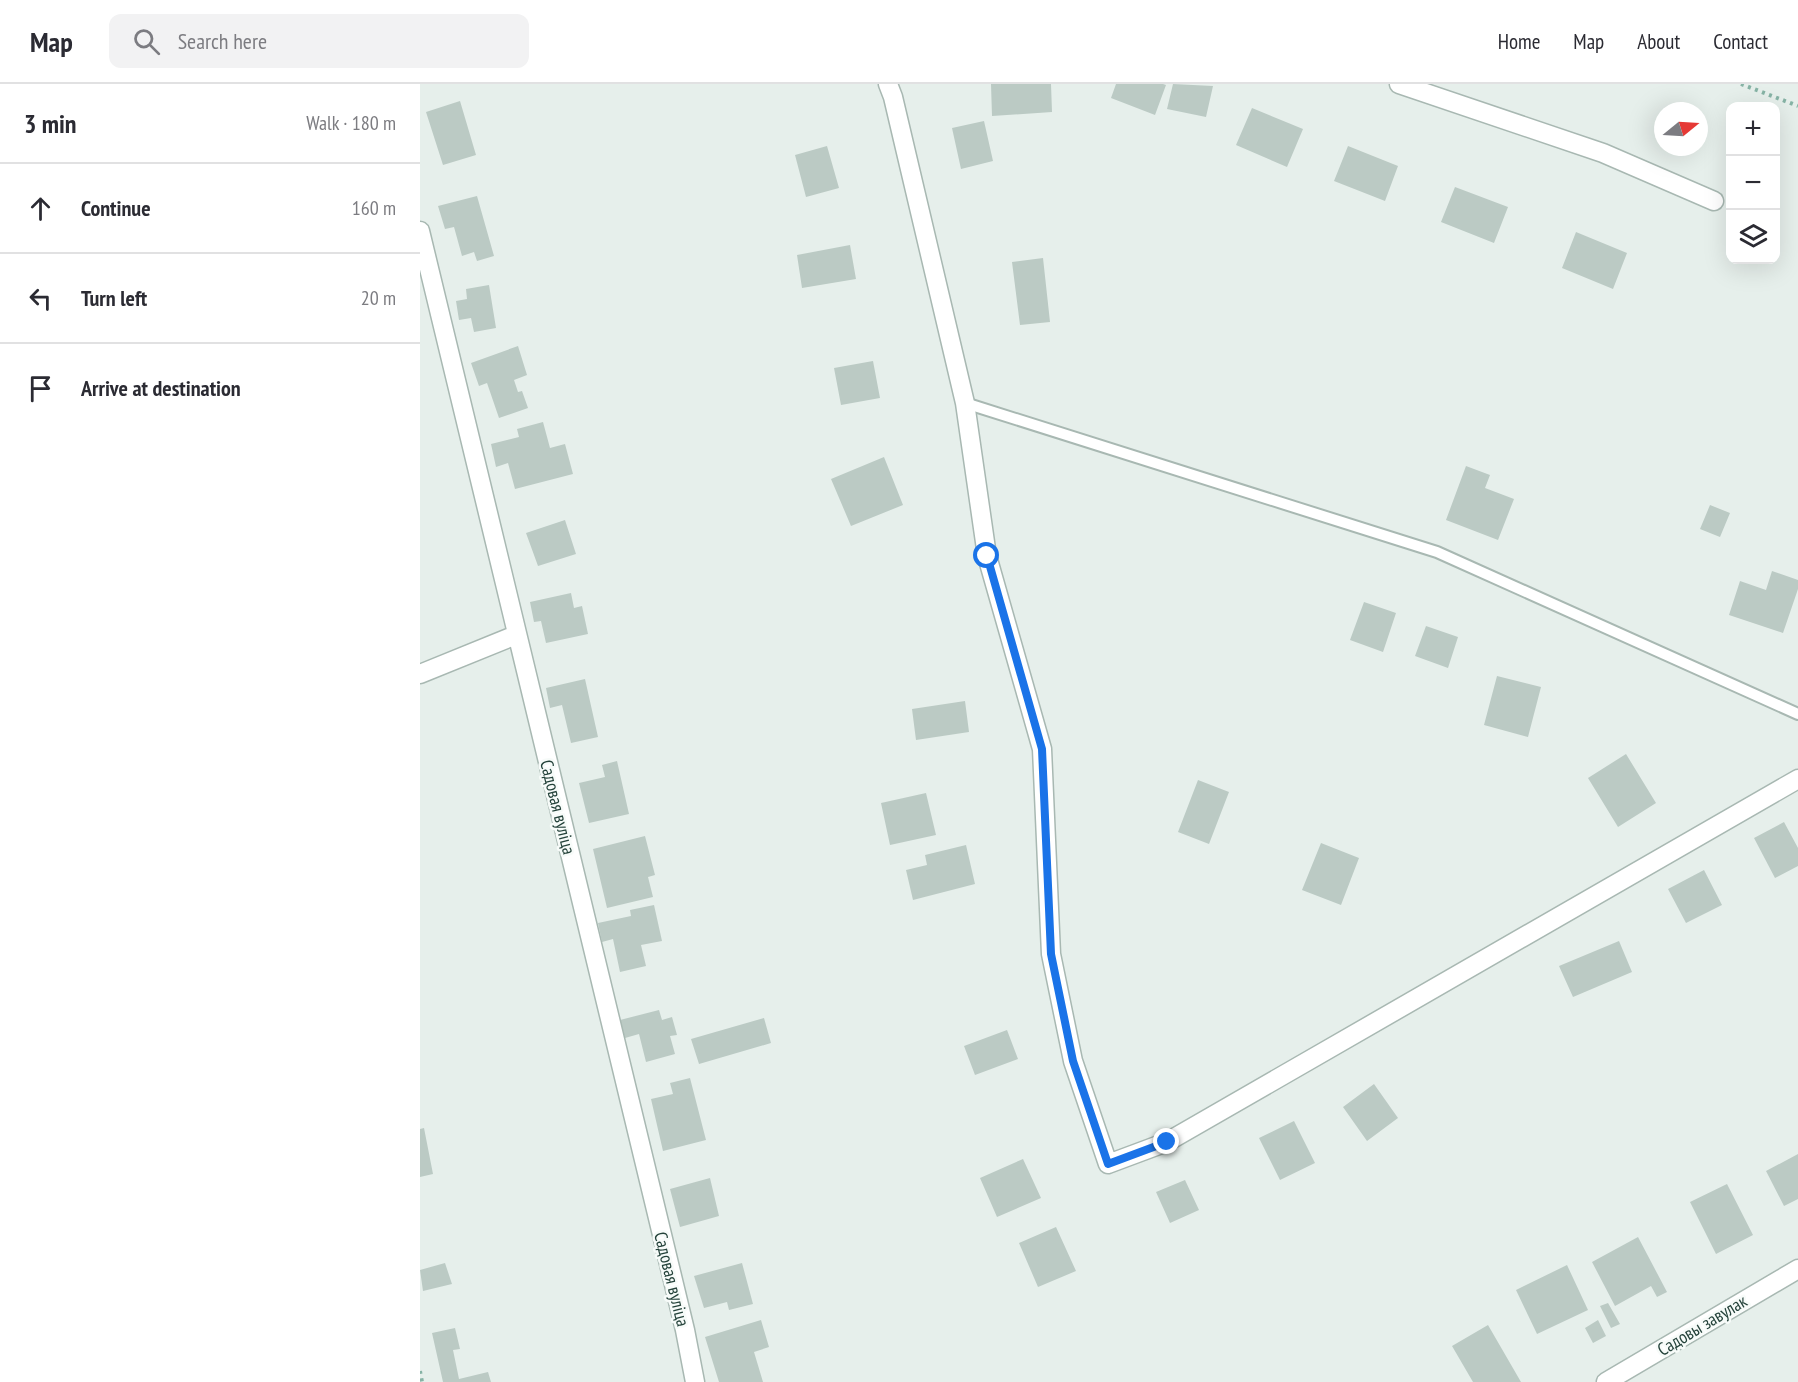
<!DOCTYPE html>
<meta charset="utf-8">
<style>
:root{--surface:#fff;--page:#f2f2f3;--text:#2b2b33;--muted:#7c7c81;--line:#e1e1e2}
body{margin:0;font-family:"PT Sans Narrow",sans-serif;background:var(--page);color:var(--text)}
.controls{position:absolute;right:18px;top:18px;display:grid;overflow:hidden;border-radius:12px;box-shadow:0 6px 24px #0002}
.controls button{width:54px;height:54px;display:grid;place-items:center;padding:0;border:0;border-bottom:2px solid var(--line);background:var(--surface);color:var(--text);font:30px sans-serif}
.compass{position:absolute;left:1234px;top:18px;width:54px;height:54px;border-radius:50%;background:var(--surface);box-shadow:0 6px 24px #0002;rotate:72deg}
.stop{position:absolute;width:18px;height:18px;margin:-14px;border:4px solid #1a73e8;border-radius:50%;background:#fff}
.stop.end{background:#1a73e8;border-color:#fff;box-shadow:0 2px 6px #0008}
.list{margin:0;padding:0;list-style:none}
h2{display:flex;justify-content:space-between;align-items:center;height:78px;margin:0;padding:0 24px;font-size:26px}
h2 small{font-size:20px;font-weight:400;color:var(--muted)}
.list li{display:grid;grid-template-columns:39px 1fr auto;gap:18px;align-items:center;box-sizing:border-box;height:90px;padding:0 24px;border-top:2px solid var(--line)}
.list b{display:block;font-size:22px;white-space:nowrap}
.list em{font-size:20px;font-style:normal;color:var(--muted)}
.icon{flex:none;width:33px;height:33px;fill:none;stroke:currentColor;stroke-width:2;stroke-linecap:round;stroke-linejoin:round}
.map{position:relative;flex:none;width:1378px;height:1298px;overflow:hidden}
header{display:flex;align-items:center;gap:36px;box-sizing:border-box;height:84px;padding:0 30px;background:var(--surface);border-bottom:2px solid var(--line)}
header strong{font-size:28px}
nav{display:flex;gap:33px;margin-inline-start:auto;font-size:21px}
.search{width:420px;height:54px;background:var(--page);display:flex;align-items:center;gap:15px;box-sizing:border-box;padding:0 21px;border-radius:12px;color:var(--muted);font-size:22px}
main{display:flex}
aside{flex:1;background:var(--surface)}
.map>svg:first-child{display:block}
.building{fill:#bbcac4}
.lines{fill:none;stroke-linecap:round;stroke-linejoin:round}
.lane-casing{stroke:#a8b8b2;stroke-width:14}
.street-casing{stroke:#a8b8b2;stroke-width:21}
.path{stroke:#86b3a5;stroke-width:4;stroke-dasharray:3 4.5;stroke-linecap:butt}
.lane{stroke:#fff;stroke-width:10}
.street{stroke:#fff;stroke-width:18}
.route{stroke:#1a73e8;stroke-width:8}
.labels{text-anchor:middle;dominant-baseline:central;stroke-width:5;stroke-linejoin:round;paint-order:stroke}
.street-label{font-size:18px;fill:#24423a;stroke:#f7fbf9}
</style>
<header>
<strong>Map</strong>
<div class="search"><svg class="icon" aria-label="search" viewBox="0 0 24 24"><circle cx="10" cy="10" r="6"/><path d="M15 15l6 6"/></svg>Search here</div>
<nav><a>Home</a><a>Map</a><a>About</a><a>Contact</a></nav>
</header>
<main>
<aside>
<h2>3 min<small>Walk · 180 m</small></h2>
<ul class="list">
<li><svg class="icon" aria-label="ahead" viewBox="0 0 24 24"><path d="M12 20V5M6 11l6-6 6 6"/></svg><div><b>Continue</b></div><em>160 m</em></li>
<li><svg class="icon" aria-label="left" viewBox="0 0 24 24"><path d="M17 20v-9H6M10 6l-5 5 5 5"/></svg><div><b>Turn left</b></div><em>20 m</em></li>
<li><svg class="icon" aria-label="arrive" viewBox="0 0 24 24"><path d="M6 21V4h12l-3 4 3 4H6"/></svg><div><b>Arrive at destination</b></div></li>
</ul>
</aside>
<div class="map">
<svg width="1378" height="1298" viewBox="0 0 1378 1298">
<rect width="100%" height="100%" fill="#e6efeb"/>
<path class="building" d="M571 0H631L632 28 572 32Z
M696 0H743L746 1 735 31 691 14Z
M753 0 793 2 786 33 747 25Z
M40 17 56 71 23 81 6 28Z
M832 24 883 45 867 83 816 61Z
M564 37 573 77 541 85 532 44Z
M407 62 419 104 386 113 375 71Z
M928 62 978 82 965 117 914 97Z
M1035 103 1088 123 1074 159 1021 138Z
M57 112 74 172 57 177 54 168 42 172 34 143 25 145 18 122Z
M1156 148 1207 169 1193 205 1142 184Z
M430 161 436 195 382 204 377 171Z
M623 174 630 238 600 241 592 178Z
M69 201 76 244 54 248 51 234 39 236 36 217 47 215 46 205Z
M98 262 107 291 94 296 98 308 102 307 108 324 79 334 67 299 59 302 51 279Z
M453 277 460 314 421 321 414 284Z
M123 338 130 364 145 360 153 390 95 405 88 379 76 383 71 360 99 353 97 345Z
M464 373 483 421 431 442 411 395Z
M1046 382 1070 391 1065 404 1094 415 1078 456 1026 436Z
M1290 421 1310 429 1300 453 1280 445Z
M145 436 156 470 118 482 106 449Z
M1352 487 1378 496V505L1363 549 1309 531 1320 497 1346 506Z
M151 509 154 524 162 522 168 550 126 559 121 537 114 538 110 518Z
M944 518 976 529 963 568 930 556Z
M1006 542 1038 553 1028 584 995 572Z
M1077 592 1121 603 1108 653 1064 641Z
M165 595 178 653 151 659 142 621 130 624 126 604Z
M545 617 549 648 496 656 492 625Z
M1206 670 1236 719 1198 743 1168 694Z
M197 677 209 730 169 739 159 699 185 693 182 681Z
M778 696 809 708 789 760 758 748Z
M506 709 516 751 470 761 461 719Z
M1364 738 1378 764V782L1355 794 1334 754Z
M225 752 235 791 228 793 233 813 187 824 173 765Z
M901 759 939 774 921 821 882 806Z
M546 761 555 800 493 816 486 786 507 781 505 771Z
M1284 786 1302 821 1266 839 1248 805Z
M234 821 242 857 221 861 226 882 200 888 193 855 182 858 178 839 211 832 210 826Z
M1199 857 1212 888 1153 913 1139 882Z
M239 926 242 936 252 933 257 951 250 952 255 970 226 978 219 950 205 954 200 936Z
M344 934 351 959 279 980 271 955Z
M587 946 598 975 555 991 544 962Z
M270 994 286 1056 243 1067 231 1015 253 1010 250 999Z
M954 1000 978 1034 947 1057 923 1023Z
M874 1037 895 1079 860 1096 839 1054Z
M4 1044 13 1090 0 1093V1045Z
M1378 1070V1115L1364 1122 1346 1087Z
M603 1075 621 1114 577 1133 560 1094Z
M290 1094 299 1132 260 1143 250 1105Z
M765 1096 779 1126 750 1139 736 1108Z
M1307 1100 1333 1151 1296 1170 1270 1118Z
M636 1143 656 1187 618 1203 599 1159Z
M1218 1153 1247 1208 1237 1213 1231 1202 1195 1222 1172 1178Z
M25 1179 32 1200 3 1207 0 1186Z
M322 1179 333 1220 309 1226 307 1218 284 1224 274 1192Z
M1147 1181 1168 1226 1117 1250 1096 1206Z
M1188 1219 1200 1240 1191 1244 1180 1222Z
M341 1236 349 1263 334 1268 343 1298H299L285 1253Z
M1178 1236 1186 1252 1173 1259 1165 1244Z
M1068 1241 1101 1298H1053L1032 1262Z
M35 1244 40 1265 33 1266 39 1295 68 1288 71 1298H23L12 1249Z"/>
<g class="lines">
<g class="lane-casing">
<path id="lane" d="M545 319 1017 468 1378 630"/>
</g>
<g class="street-casing">
<path id="street" d="M468 0 473 13 545 319 567 472 622 665 631 870 653 977 688 1080 747 1058 1378 695
M979 0 1183 69 1294 117
M0 147 265 1246 275 1298
M0 590 96 551
M1186 1298 1378 1185"/>
</g>
<path class="path" d="M1321 0 1378 22
M0 1287 2 1298"/>
<use href="#lane" class="lane"/>
<use href="#street" class="street"/>
</g>
<g class="lines">
<path class="route" d="M567 472 622 665 631 870 653 977 688 1080 747 1058"/>
</g>
<g class="labels">
<g class="street-label">
<text transform="translate(138 723) rotate(76)">Садовая вуліца</text>
<text transform="translate(252 1195) rotate(76)">Садовая вуліца</text>
<text transform="translate(1282 1241) rotate(-31)">Садовы завулак</text>
</g>
</g>
</svg>
<div class="controls">
<button>+</button>
<button>−</button>
<button><svg class="icon" aria-label="layers" viewBox="0 0 24 24"><path d="M12 4l9 5-9 5-9-5zM3 14l9 5 9-5"/></svg></button>
</div>
<svg class="compass" viewBox="-18 -18 36 36"><path d="M0-13l5 13h-10z" fill="#e53935"/><path d="M0 13l5-13h-10z" fill="#7c7c81"/></svg>
<div class="stop" style="left:567px;top:472px"></div>
<div class="stop end" style="left:747px;top:1058px"></div>
</div>
</main>
